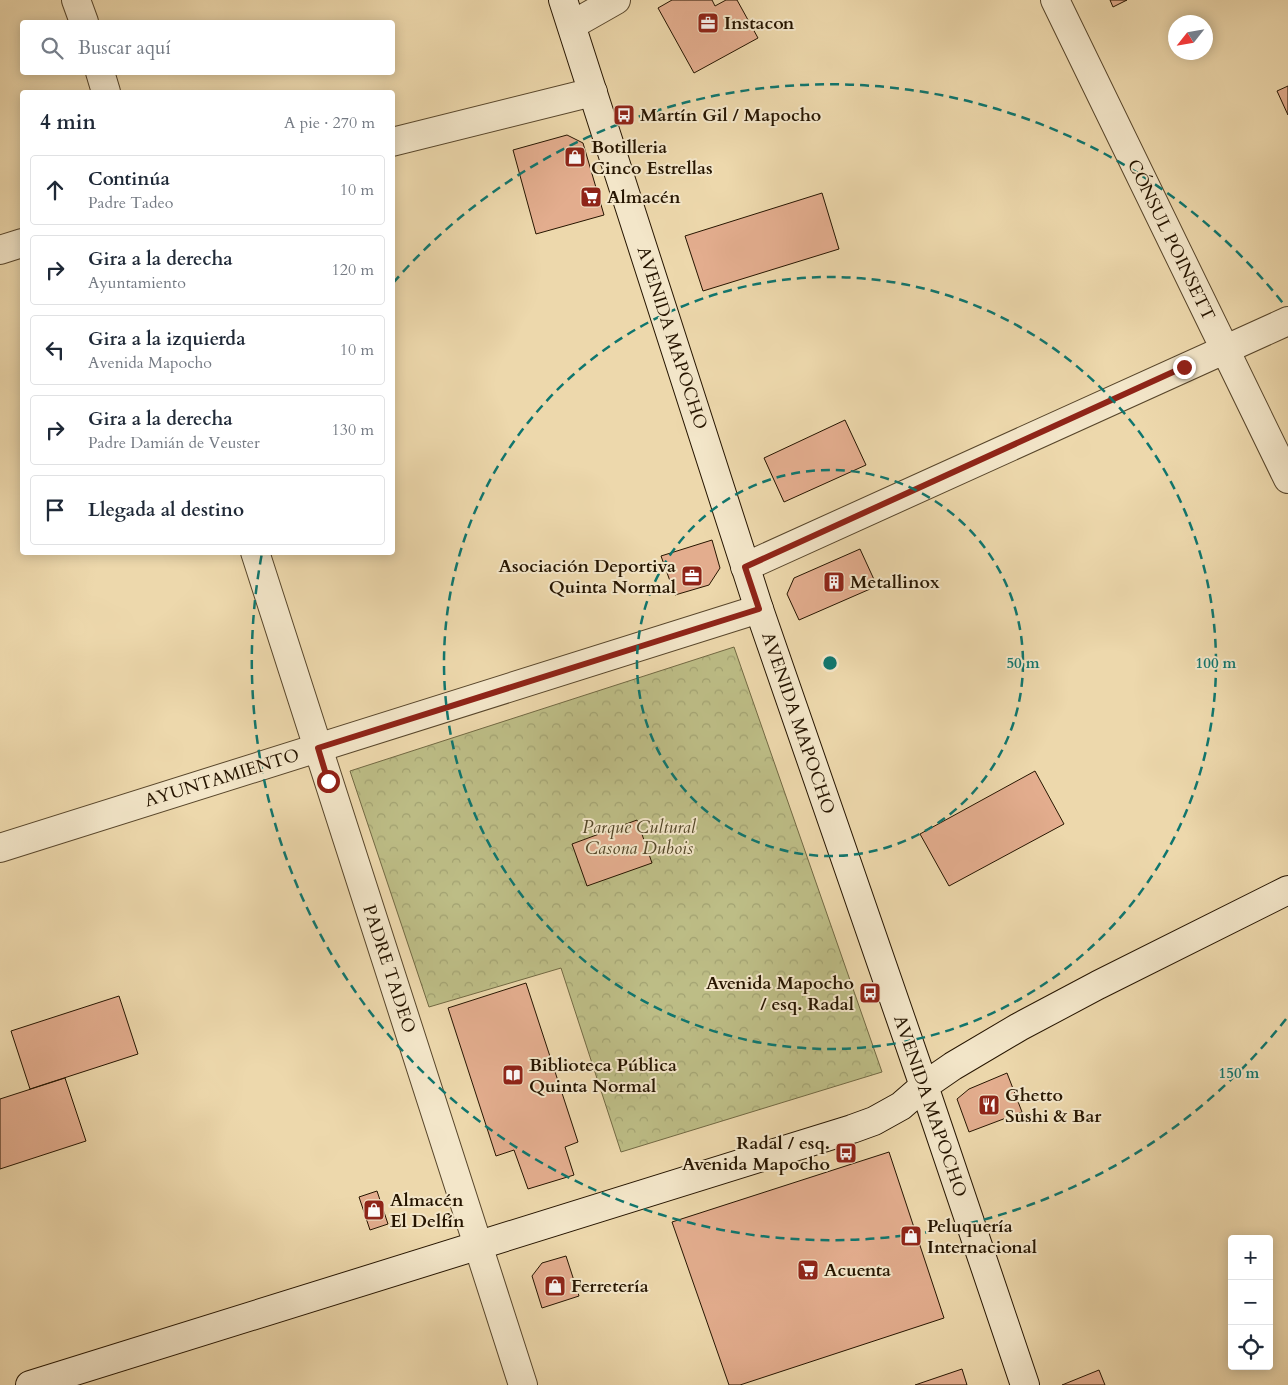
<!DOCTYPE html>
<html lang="es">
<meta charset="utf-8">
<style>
:root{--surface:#fff;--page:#f2f2f3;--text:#1f2937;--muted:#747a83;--line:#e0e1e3}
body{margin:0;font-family:Cardo,serif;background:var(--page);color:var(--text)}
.controls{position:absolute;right:15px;bottom:15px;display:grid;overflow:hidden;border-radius:5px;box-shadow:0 2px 12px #0003}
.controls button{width:45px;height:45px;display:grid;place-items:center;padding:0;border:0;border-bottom:1px solid var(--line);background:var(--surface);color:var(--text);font:25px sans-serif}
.compass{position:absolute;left:1168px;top:15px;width:45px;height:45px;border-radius:50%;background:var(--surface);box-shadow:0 2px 12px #0003;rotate:239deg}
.stop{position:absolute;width:15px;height:15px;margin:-11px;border:4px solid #8f2418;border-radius:50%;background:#fff}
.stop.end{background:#8f2418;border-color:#fff;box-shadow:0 1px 5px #0008}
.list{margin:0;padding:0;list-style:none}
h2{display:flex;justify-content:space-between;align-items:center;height:65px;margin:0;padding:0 20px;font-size:21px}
h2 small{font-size:16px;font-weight:400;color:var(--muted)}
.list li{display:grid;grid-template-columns:32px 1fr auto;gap:15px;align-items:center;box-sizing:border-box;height:70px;margin:0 10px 10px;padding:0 10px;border:1px solid var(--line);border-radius:5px}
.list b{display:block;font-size:19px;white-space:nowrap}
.list p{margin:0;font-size:16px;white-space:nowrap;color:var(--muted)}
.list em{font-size:16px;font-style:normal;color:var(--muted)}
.icon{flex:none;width:28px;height:28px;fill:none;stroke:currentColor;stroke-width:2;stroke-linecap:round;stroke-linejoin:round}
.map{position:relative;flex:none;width:1288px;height:1385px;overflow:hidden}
.search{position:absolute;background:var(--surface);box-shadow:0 2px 12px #0003;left:20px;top:20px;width:375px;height:55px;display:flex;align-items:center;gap:12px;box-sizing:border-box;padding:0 18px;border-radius:5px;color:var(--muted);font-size:19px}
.panel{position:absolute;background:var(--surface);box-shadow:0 2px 12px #0003;left:20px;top:90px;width:375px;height:465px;border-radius:5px}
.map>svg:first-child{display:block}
.park{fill:url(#park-crowns);stroke:#726943}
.building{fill:#e3ad8e;stroke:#261500}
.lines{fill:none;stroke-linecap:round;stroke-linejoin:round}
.street-casing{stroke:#58462b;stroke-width:30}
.secondary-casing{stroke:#261500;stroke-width:30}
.street{stroke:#f3e6c9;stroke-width:28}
.secondary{stroke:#f3e6c9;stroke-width:28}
.route{stroke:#8f2418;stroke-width:6}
.ring{fill:none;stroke:#0f766e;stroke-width:2.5;stroke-dasharray:9 6}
.labels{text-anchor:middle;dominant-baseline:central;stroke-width:4;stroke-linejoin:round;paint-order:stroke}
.poi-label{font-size:18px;font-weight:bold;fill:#261500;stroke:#f3e6c9;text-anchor:start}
.street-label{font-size:18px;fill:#261500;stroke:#f3e6c9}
.park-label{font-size:18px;font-style:italic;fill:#534728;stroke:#f3e6c9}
.centre{fill:#0f766e;stroke:#f3e6c9;stroke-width:2.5}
.ring-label{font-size:15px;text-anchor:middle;font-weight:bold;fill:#0f766e;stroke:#f3e6c9;stroke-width:4;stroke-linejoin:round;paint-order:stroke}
</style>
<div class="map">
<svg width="1288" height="1385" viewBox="0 0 1288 1385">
<defs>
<pattern id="park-crowns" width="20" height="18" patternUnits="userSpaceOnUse" patternTransform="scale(1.25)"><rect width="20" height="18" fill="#bdbd86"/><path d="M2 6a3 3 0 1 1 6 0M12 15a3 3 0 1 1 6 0" fill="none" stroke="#a2a272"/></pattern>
</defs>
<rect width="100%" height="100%" fill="#edd8ac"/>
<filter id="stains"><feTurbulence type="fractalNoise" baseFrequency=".004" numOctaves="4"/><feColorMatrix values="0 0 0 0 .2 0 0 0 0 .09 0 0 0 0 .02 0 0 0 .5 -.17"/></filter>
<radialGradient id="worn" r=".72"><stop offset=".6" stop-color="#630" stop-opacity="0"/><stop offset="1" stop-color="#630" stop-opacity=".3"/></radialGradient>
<path class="park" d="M734 647 882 1072 621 1152 561 968 429 1007 350 771Z"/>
<path class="building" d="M672 0H712L715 6 726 0H737L758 38 694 73 658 8Z
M1110 0H1127L1113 7Z
M1288 86V115L1277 91Z
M567 135 583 143 604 215 536 234 513 150Z
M822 193 839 249 703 291 685 236Z
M845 420 866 465 784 502 764 458Z
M712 540 720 568 709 585 675 595 661 556Z
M860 549 877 586 799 620 787 594 794 578Z
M1035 771 1064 824 949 886 920 834Z
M637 820 652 863 587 886 572 844Z
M526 983 578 1142 565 1147 574 1175 528 1189 514 1150 496 1156 448 1008Z
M119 996 138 1054 30 1089 11 1031Z
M1007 1073 1022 1112 969 1132 957 1099 969 1089Z
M65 1078 86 1141 0 1169V1099Z
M889 1152 944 1318 740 1385H729L672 1222Z
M377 1191 388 1224 370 1230 359 1197Z
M566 1256 579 1296 542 1308 532 1276 542 1263Z
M962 1369 967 1385H915Z
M1099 1370 1105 1385H1062Z"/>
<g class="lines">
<g class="street-casing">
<path id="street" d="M76 0 84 22
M1055 0 1288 479
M572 25 616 0
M100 72 106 92
M392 142 593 92
M0 250 22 243
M255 552 523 1385
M745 567 1288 321
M0 848 759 609"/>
</g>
<g class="secondary-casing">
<path id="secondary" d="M563 0 759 609 924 1086 1025 1385
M30 1385 852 1129 874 1121 901 1106 924 1086 953 1066 1019 1027 1098 985 1288 890"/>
</g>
<use href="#street" class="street"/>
<use href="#secondary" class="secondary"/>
</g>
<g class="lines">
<path class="route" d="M328 781 318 748 759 609 745 567 1184 367"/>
</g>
<g class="ring">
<circle cx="830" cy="663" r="193"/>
<circle cx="830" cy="663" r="386"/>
<path d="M1286 1019A579 579 0 0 1 262 553M393 283A579 579 0 0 1 1286 307"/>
</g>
<defs>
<g id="office-square" transform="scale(1.125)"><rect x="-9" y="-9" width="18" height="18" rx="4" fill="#8f2418" stroke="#f3e6c9"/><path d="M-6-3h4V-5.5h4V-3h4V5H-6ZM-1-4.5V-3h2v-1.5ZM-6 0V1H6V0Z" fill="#fff"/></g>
<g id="bus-square" transform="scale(1.125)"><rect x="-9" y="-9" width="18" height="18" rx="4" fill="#8f2418" stroke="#f3e6c9"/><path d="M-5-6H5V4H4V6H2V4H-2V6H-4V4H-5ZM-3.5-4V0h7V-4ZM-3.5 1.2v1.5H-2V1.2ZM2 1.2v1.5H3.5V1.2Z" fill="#fff"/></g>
<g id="shop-square" transform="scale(1.125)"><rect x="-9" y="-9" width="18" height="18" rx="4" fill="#8f2418" stroke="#f3e6c9"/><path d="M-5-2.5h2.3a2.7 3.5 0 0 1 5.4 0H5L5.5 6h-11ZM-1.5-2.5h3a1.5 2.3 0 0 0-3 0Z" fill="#fff"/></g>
<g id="supermarket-square" transform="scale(1.125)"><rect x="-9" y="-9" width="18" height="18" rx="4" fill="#8f2418" stroke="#f3e6c9"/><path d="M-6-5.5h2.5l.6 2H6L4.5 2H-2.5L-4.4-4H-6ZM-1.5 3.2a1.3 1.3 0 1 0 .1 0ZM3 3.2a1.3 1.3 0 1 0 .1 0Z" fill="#fff"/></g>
<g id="building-square" transform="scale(1.125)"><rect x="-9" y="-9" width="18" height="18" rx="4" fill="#8f2418" stroke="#f3e6c9"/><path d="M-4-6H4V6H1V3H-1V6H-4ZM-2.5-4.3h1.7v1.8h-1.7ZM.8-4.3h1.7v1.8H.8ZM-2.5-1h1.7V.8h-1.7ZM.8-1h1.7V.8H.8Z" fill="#fff"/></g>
<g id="library-square" transform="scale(1.125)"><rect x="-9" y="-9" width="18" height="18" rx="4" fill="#8f2418" stroke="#f3e6c9"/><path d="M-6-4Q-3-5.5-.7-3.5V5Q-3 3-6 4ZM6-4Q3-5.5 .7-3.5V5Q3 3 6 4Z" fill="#fff"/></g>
<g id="restaurant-square" transform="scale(1.125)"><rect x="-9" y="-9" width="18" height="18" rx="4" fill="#8f2418" stroke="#f3e6c9"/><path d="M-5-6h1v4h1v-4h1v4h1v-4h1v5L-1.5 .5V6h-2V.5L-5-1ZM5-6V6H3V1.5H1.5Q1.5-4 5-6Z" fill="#fff"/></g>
</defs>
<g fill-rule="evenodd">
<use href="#office-square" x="708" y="23"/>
<use href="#bus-square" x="624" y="115"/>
<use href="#shop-square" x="575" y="157"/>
<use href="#supermarket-square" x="591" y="197"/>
<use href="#office-square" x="692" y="576"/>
<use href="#building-square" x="834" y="582"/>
<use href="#bus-square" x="870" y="993"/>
<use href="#library-square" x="513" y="1075"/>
<use href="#restaurant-square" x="989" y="1105"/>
<use href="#bus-square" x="846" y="1153"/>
<use href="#shop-square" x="374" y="1210"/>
<use href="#shop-square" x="911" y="1236"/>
<use href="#supermarket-square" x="808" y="1270"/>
<use href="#shop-square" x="555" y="1286"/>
</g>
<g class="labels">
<g class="poi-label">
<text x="724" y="23">Instacon</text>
<text x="640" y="115">Martín Gil / Mapocho</text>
<text x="591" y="147">Botilleria<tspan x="591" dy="21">Cinco Estrellas</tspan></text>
<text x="607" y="197">Almacén</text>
<text x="676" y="566" text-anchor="end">Asociación Deportiva<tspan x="676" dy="21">Quinta Normal</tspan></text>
<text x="850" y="582">Metallinox</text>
<text x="854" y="983" text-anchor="end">Avenida Mapocho<tspan x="854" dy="21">/ esq. Radal</tspan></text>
<text x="529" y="1065">Biblioteca Pública<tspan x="529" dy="21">Quinta Normal</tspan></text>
<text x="1005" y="1095">Ghetto<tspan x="1005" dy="21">Sushi &amp; Bar</tspan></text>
<text x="830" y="1143" text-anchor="end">Radal / esq.<tspan x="830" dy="21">Avenida Mapocho</tspan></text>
<text x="390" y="1200">Almacén<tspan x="390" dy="21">El Delfín</tspan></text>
<text x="927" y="1226">Peluquería<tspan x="927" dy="21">Internacional</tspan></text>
<text x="824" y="1270">Acuenta</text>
<text x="571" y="1286">Ferretería</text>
</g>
<g class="street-label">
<text transform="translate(1171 240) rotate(64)">CÓNSUL POINSETT</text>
<text transform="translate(672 338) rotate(72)">AVENIDA MAPOCHO</text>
<text transform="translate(798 723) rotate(71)">AVENIDA MAPOCHO</text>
<text transform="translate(222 778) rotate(-17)">AYUNTAMIENTO</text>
<text transform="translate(389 969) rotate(72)">PADRE TADEO</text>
<text transform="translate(930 1106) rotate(71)">AVENIDA MAPOCHO</text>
</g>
<g class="park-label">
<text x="639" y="827">Parque Cultural<tspan x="639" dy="21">Casona Dubois</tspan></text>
</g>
</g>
<circle cx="830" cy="663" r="8" class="centre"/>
<g class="ring-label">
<text x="1023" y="668">50 m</text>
<text x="1216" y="668">100 m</text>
<text x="1239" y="1078">150 m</text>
</g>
<rect width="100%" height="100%" filter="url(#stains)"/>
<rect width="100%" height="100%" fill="url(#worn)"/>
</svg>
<div class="controls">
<button>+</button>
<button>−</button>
<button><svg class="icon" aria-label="locate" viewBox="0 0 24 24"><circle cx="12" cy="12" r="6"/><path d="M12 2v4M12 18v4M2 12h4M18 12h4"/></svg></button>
</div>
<svg class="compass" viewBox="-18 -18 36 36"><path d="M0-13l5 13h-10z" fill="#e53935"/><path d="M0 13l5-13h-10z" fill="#747a83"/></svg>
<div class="stop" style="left:328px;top:781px"></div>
<div class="stop end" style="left:1184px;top:367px"></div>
<div class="search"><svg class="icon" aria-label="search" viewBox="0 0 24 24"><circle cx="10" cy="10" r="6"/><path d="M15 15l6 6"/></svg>Buscar aquí</div>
<section class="panel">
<h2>4 min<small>A pie · 270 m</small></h2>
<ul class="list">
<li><svg class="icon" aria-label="ahead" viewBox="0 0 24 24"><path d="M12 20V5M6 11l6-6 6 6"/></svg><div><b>Continúa</b><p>Padre Tadeo</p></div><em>10 m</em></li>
<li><svg class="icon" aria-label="right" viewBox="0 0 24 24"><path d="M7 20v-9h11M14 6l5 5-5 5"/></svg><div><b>Gira a la derecha</b><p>Ayuntamiento</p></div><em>120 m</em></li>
<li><svg class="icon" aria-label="left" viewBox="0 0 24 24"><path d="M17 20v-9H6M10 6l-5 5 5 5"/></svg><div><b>Gira a la izquierda</b><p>Avenida Mapocho</p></div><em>10 m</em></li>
<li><svg class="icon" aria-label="right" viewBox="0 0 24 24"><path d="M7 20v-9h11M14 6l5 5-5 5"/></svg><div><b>Gira a la derecha</b><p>Padre Damián de Veuster</p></div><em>130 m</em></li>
<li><svg class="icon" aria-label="arrive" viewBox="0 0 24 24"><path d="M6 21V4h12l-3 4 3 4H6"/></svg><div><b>Llegada al destino</b></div></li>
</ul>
</section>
</div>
